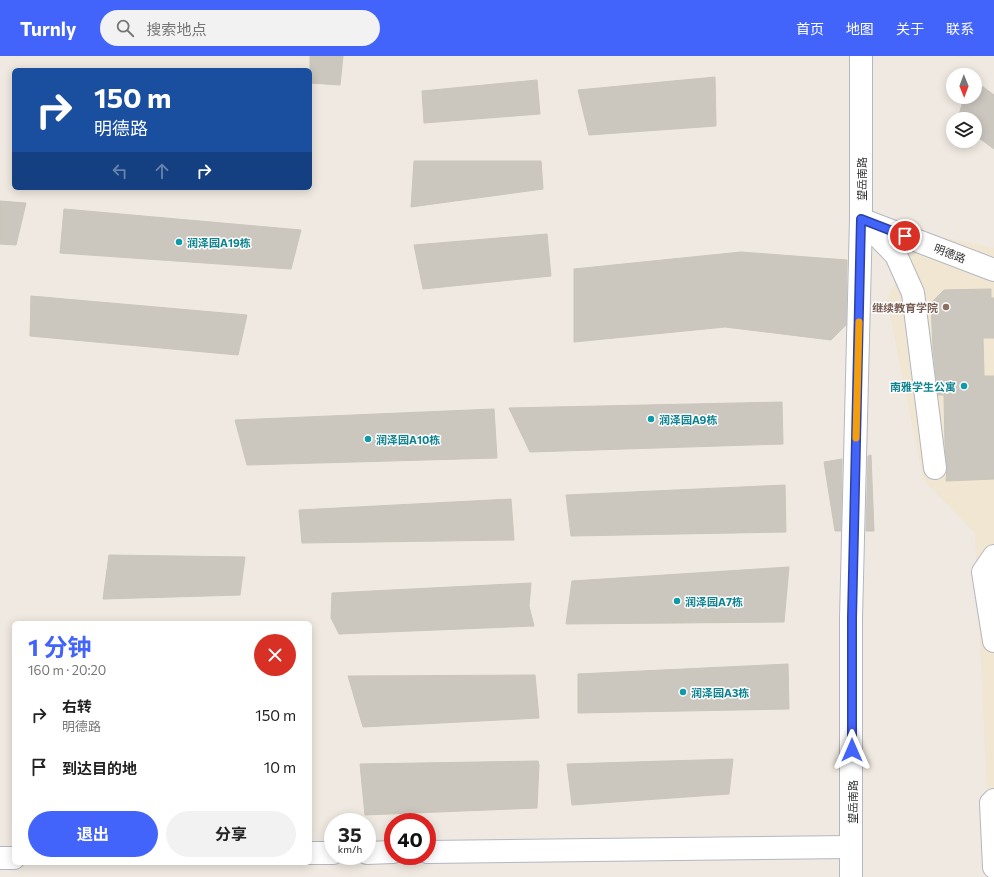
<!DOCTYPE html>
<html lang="zh">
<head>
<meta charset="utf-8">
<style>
	body { margin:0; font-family:Commissioner,"Noto Sans SC",sans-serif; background:#f2f2f2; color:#222; height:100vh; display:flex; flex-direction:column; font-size:15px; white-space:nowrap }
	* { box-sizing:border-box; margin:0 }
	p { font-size:13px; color:#767676 }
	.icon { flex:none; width:22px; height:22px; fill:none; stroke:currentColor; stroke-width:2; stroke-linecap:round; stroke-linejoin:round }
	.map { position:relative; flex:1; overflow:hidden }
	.details { position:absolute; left:12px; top:565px; width:300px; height:244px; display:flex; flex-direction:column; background:#fff; border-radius:6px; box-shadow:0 2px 10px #0003 }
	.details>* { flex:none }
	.hud { position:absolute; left:12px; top:12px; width:300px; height:122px; border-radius:6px; box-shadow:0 2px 10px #0003; background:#1a4fa0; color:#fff; overflow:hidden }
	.needle { width:26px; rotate:179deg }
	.buttons { position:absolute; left:946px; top:12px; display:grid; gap:8px }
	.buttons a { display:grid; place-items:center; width:36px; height:36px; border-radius:50%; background:#fff; box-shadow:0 2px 10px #0003; font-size:20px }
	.speed { position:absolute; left:324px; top:757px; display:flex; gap:8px; font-size:20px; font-weight:700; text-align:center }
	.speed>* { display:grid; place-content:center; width:52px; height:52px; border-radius:50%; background:#fff; box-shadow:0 2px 10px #0003; line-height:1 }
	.speed small { font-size:10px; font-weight:400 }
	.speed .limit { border:6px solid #d22; background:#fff; color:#111 }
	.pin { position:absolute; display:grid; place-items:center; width:34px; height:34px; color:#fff; margin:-17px; border:2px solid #fff; border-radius:50%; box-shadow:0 1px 4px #0007 }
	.me { position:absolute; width:44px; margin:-22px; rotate:0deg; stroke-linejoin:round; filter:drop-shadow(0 0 3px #0008) }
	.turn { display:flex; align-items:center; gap:14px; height:84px; padding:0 16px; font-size:18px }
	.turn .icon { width:52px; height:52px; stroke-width:2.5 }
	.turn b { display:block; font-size:28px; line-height:34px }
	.lanes { display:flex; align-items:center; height:38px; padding:0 16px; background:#0003; justify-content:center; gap:20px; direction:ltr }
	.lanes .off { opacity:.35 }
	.round { display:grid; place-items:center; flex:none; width:42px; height:42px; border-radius:21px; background:#f2f2f2 }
	.overview { display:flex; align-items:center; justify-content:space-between; height:68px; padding:0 16px }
	h1 { font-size:24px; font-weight:700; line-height:30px; color:#4264fb }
	.primary-button { display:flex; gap:8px; margin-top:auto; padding:8px 16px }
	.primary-button a { flex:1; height:46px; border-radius:24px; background:#4264fb; color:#fff; font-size:16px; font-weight:700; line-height:46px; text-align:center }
	.primary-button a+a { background:#f2f2f2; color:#222 }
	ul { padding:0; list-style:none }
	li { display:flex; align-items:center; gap:12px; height:52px; padding:0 16px }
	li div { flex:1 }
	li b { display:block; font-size:15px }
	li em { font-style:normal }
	header { display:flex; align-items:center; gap:24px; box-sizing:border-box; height:56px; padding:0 20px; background:#4264fb; color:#fff }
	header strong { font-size:19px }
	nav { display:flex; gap:22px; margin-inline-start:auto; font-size:14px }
	.search { width:280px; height:36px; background:#f2f2f2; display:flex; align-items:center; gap:10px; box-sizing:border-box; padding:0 14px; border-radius:22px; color:#767676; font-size:15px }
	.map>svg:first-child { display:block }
	.education { fill:#f0e6d1 }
	.building { fill:#cbc7bf; stroke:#cbc5ba }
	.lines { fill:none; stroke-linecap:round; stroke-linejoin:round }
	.street-casing { stroke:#b4b7c1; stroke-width:24 }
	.secondary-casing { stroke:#b4b7c1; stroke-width:24 }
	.street { stroke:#fff; stroke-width:22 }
	.secondary { stroke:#fff; stroke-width:22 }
	.route-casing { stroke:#2b41a3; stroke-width:10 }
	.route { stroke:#4264fb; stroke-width:7 }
	.slow { stroke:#f59e0b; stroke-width:7 }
	.culture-dot { fill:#0f9aa8; stroke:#fff; stroke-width:1.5 }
	.education-dot { fill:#8d6e63; stroke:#fff; stroke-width:1.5 }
	.labels { text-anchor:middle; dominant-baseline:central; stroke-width:3; stroke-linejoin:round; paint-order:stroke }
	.street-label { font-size:11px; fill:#2e2e2e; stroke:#fff }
	.culture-label { font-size:11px; font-weight:bold; fill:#0d838f; stroke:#fff; text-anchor:start }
	.education-label { font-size:11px; font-weight:bold; fill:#785e54; stroke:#fff; text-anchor:end }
</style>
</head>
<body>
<header>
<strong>Turnly</strong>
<div class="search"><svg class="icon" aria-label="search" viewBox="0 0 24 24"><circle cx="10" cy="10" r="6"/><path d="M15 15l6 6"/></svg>搜索地点</div>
<nav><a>首页</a><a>地图</a><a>关于</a><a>联系</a></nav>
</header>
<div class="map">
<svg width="994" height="821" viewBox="0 0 994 821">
	<rect width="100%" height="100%" fill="#efe9e1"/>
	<!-- education -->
	<polygon class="education" points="922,177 994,192 994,821 991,821 975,477 923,423 887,243"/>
	<!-- building -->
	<g class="building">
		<polygon points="310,0 343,0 340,29 310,27"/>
		<polygon points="715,21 716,70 589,79 578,34"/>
		<polygon points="537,24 540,58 424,67 422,35"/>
		<polygon points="975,25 994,39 994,93 975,79 975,63 958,63 964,41 975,41"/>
		<polygon points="414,105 541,105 543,133 411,151"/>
		<polygon points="0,145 26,147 16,189 0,188"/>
		<polygon points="64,153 301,174 291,213 60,197"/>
		<polygon points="547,178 551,220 423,233 414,189"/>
		<polygon points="741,196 847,204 846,269 831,284 725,271 574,286 574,213"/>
		<polygon points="991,233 991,242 994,242 994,282 983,282 984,320 994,320 994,423 946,425 947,410 945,390 944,339 938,339 933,293 931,247 944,234"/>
		<polygon points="31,240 247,259 238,299 30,280"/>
		<polygon points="782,346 783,388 530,396 509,352"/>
		<polygon points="494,353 497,402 247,409 235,364"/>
		<polygon points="871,399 874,475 866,475 868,400"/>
		<polygon points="842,403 841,475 835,475 824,406"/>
		<polygon points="785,429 786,476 571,480 566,439"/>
		<polygon points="511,443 514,484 302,487 299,454"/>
		<polygon points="109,499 245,501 240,539 103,543"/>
		<polygon points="789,511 784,566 566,568 572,525"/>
		<polygon points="531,527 529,550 534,570 339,578 331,562 332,537"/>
		<polygon points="788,608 789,653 578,657 578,618"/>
		<polygon points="535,619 539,662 363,671 348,620"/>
		<polygon points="733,703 729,738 572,749 567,708"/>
		<polygon points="538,705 539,709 537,752 365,759 360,708"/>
	</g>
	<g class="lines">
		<defs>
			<g id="street">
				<polyline points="861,163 896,199 913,237 935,412"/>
				<polyline points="868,166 994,214"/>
				<polyline points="994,500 983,516 994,585"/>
				<polyline points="994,744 991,747 994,811"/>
				<polyline points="427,796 850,791"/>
				<polyline points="310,797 333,797"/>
				<polyline points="367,797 393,796"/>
				<polyline points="0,802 14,802"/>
			</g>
			<polyline id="secondary" points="851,821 851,562 861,163 861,0"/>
		</defs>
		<!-- street casing -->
		<use href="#street" class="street-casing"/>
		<!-- secondary casing -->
		<use href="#secondary" class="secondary-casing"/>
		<!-- street -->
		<use href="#street" class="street"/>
		<!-- secondary -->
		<use href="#secondary" class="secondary"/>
	</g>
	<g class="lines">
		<defs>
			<polyline id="route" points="852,694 852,562 861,163 905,180"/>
		</defs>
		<!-- route casing -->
		<use href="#route" class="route-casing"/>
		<!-- route -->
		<use href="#route" class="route"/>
		<!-- slow -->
		<polyline class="slow" points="856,382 859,266"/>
	</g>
	<!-- markers -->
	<g class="culture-dot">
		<circle cx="179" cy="186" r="4"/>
		<circle cx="964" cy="330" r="4"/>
		<circle cx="651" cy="363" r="4"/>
		<circle cx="368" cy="383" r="4"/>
		<circle cx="677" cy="545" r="4"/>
		<circle cx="683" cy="636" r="4"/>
	</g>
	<circle class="education-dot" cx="946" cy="251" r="4"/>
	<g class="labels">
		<!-- street labels -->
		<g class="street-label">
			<text transform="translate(861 123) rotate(-90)">望岳南路</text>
			<text transform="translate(950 197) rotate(21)">明德路</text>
			<text transform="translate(852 746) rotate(-90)">望岳南路</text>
		</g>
		<!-- culture labels -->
		<g class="culture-label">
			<text x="187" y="186">润泽园A19栋</text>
			<text x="956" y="330" text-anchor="end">南雅学生公寓</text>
			<text x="659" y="363">润泽园A9栋</text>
			<text x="376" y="383">润泽园A10栋</text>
			<text x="685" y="545">润泽园A7栋</text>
			<text x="691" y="636">润泽园A3栋</text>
		</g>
		<!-- education labels -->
		<g class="education-label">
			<text x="938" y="251">继续教育学院</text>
		</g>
	</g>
</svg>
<div class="buttons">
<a><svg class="needle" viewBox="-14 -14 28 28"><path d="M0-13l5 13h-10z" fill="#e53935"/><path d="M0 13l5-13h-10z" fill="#767676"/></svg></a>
<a><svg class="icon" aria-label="layers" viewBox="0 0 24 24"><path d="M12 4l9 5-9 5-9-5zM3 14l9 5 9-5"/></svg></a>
</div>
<div class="speed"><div>35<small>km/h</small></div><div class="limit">40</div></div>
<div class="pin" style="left:905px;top:180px;background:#d93025"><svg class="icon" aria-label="arrive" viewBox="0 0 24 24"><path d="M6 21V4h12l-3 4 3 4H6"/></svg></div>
<svg class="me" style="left:852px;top:694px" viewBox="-20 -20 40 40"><path d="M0-17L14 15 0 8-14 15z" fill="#4264fb" stroke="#fff" stroke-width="4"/></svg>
<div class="hud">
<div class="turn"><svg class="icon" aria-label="right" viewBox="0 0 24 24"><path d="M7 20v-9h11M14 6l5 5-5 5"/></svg><div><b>150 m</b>明德路</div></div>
<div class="lanes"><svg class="icon off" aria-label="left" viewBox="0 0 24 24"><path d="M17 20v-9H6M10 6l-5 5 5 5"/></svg><svg class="icon off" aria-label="ahead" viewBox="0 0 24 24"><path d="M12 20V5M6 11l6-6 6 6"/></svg><svg class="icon" aria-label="right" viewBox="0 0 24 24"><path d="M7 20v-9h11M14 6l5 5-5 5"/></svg></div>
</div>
<section class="details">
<div class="overview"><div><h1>1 分钟</h1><p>160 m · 20:20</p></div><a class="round" style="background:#d93025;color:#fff"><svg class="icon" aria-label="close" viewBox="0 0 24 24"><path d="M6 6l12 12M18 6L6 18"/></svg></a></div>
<ul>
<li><svg class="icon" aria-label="right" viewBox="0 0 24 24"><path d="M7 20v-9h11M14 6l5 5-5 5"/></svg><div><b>右转</b><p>明德路</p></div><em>150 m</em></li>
<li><svg class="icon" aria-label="arrive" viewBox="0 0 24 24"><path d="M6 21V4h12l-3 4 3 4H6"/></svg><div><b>到达目的地</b></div><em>10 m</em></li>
</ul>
<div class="primary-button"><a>退出</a><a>分享</a></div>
</section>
</div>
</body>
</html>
